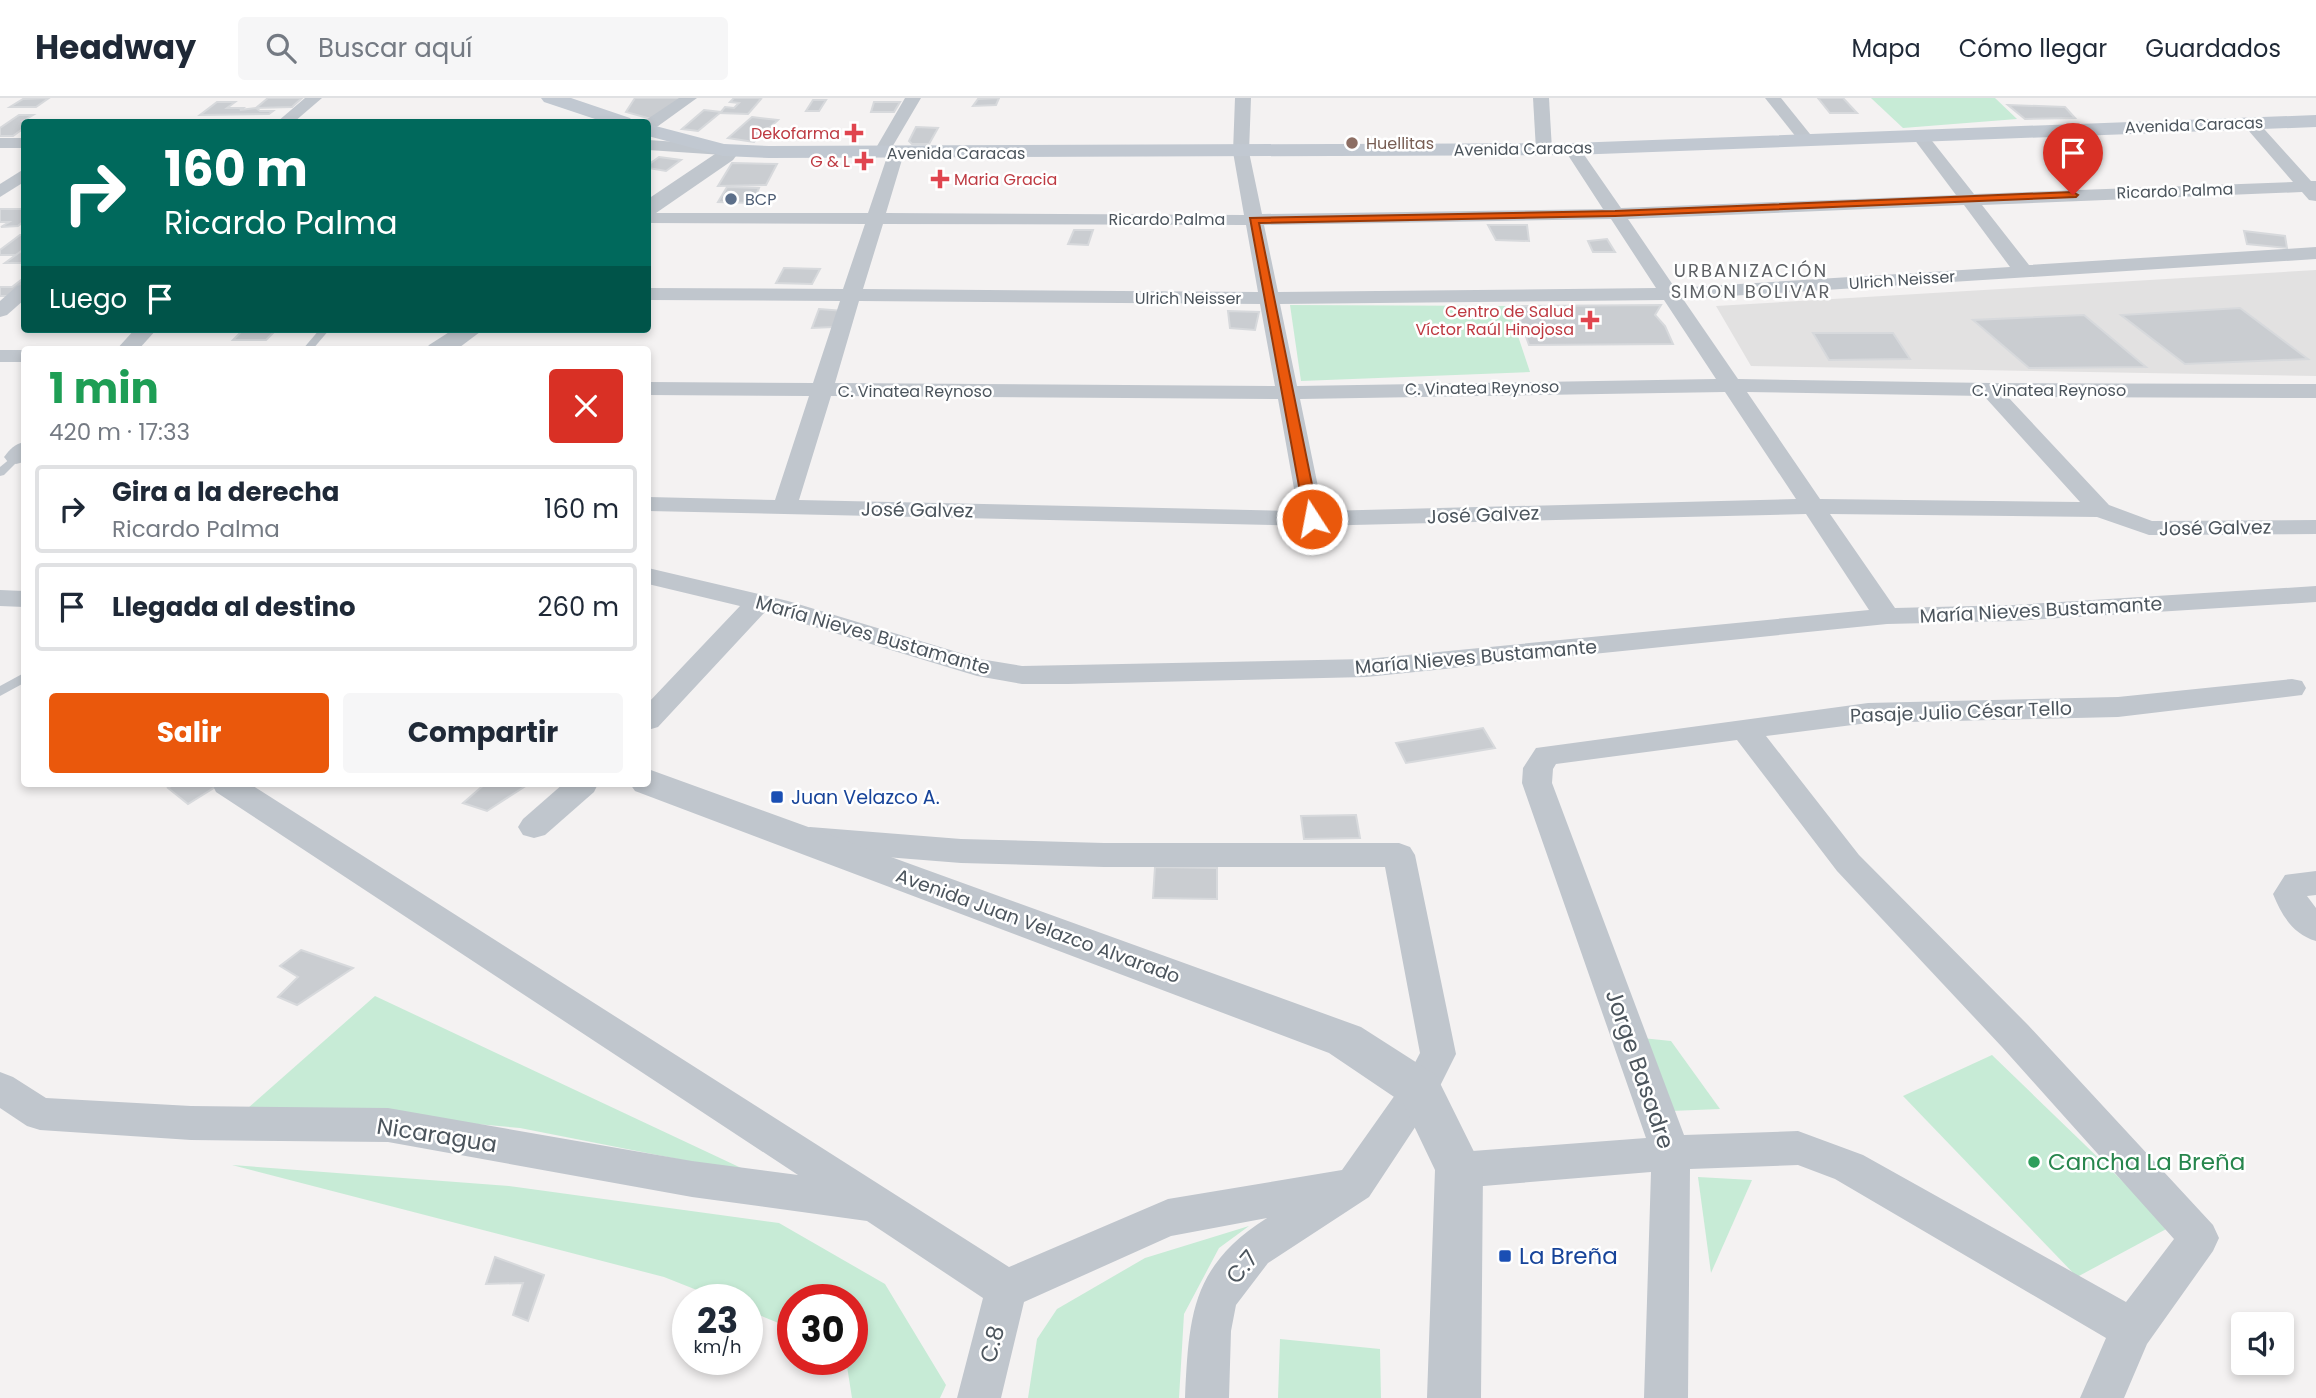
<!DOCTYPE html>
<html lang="es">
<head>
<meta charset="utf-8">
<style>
	body { margin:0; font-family:Poppins,sans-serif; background:#f6f6f7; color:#1f2937; height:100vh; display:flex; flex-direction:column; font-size:26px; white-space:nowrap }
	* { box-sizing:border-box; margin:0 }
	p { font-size:23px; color:#747a83 }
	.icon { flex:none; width:38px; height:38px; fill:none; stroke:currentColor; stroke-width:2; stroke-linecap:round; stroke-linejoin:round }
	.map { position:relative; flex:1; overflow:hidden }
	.drawer { position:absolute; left:21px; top:248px; width:630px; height:441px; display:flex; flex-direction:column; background:#fff; border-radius:7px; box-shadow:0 4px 10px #0003 }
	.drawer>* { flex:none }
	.top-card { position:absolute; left:21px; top:21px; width:630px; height:214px; border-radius:7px; box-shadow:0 4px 10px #0003; background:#00695c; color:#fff; overflow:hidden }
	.buttons { position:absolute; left:2231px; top:1214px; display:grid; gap:14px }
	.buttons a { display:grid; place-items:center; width:63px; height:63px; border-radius:7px; background:#fff; box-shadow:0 4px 10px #0003; font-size:35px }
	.speed { position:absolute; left:672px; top:1186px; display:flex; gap:14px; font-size:35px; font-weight:700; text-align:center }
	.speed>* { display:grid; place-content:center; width:91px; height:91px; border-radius:50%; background:#fff; box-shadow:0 4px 10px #0003; line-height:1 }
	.speed small { font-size:18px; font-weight:400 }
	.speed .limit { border:10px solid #d22; background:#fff; color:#111 }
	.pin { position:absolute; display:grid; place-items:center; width:60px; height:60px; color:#fff; margin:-72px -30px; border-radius:50% 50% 50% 0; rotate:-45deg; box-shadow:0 0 7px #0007 }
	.pin .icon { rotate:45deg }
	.me { position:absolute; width:77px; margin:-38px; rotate:349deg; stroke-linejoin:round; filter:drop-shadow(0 0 5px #0008) }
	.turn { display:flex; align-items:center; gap:24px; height:147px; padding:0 28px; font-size:32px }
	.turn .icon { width:91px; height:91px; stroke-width:2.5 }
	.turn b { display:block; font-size:49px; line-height:60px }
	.then { display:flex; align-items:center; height:66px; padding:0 28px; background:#0003; gap:14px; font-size:26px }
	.round { display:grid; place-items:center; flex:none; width:74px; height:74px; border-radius:7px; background:#f6f6f7 }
	.overview { display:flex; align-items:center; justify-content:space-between; height:119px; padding:0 28px }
	h1 { font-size:42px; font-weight:700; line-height:52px; color:#1e9e55 }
	.button { display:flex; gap:14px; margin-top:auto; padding:14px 28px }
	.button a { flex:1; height:80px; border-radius:7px; background:#ea580c; color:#fff; font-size:28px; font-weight:700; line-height:80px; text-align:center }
	.button a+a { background:#f6f6f7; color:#1f2937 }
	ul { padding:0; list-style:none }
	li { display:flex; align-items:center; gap:21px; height:88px; margin:0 14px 10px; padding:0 14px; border:4px solid #e0e1e3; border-radius:7px }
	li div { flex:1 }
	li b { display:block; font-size:26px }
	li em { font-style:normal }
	header { display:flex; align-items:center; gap:42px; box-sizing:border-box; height:98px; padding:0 35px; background:#fff; border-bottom:2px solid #e0e1e3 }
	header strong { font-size:33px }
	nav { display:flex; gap:38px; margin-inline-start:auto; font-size:24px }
	.search { width:490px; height:63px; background:#f6f6f7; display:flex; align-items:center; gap:18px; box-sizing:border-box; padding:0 24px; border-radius:7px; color:#747a83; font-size:26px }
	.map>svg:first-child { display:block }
	.education { fill:#e2e1e1 }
	.green { fill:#c7ebd6 }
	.building { fill:#cacdd1; stroke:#d7d9dc; stroke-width:2 }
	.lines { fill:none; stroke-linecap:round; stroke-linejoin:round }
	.service { fill:#c0c6cd; fill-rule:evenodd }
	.minor { fill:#c0c6cd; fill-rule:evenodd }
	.tertiary { fill:#c0c6cd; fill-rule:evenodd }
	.secondary { fill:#c1c8d1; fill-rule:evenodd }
	.route { fill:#ea580c; stroke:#983908; stroke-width:2 }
	.health-dot { fill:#e0444e; stroke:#fff; stroke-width:2.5 }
	.education-dot { fill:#8d6e63; stroke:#fff; stroke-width:2.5 }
	.service-dot { fill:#5c6f8a; stroke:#fff; stroke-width:2.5 }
	.transit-dot { fill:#1a4fb4; stroke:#fff; stroke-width:2.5 }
	.leisure-dot { fill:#2e9e5b; stroke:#fff; stroke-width:2.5 }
	.labels { text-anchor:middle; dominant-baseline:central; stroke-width:5; stroke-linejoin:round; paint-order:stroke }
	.far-street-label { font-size:16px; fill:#4c555d; stroke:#fff }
	.far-health-label { font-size:16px; fill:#be3a42; stroke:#fff; text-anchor:end }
	.far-education-label { font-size:16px; fill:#785e54; stroke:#fff; text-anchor:start }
	.far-service-label { font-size:16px; fill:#4e5e75; stroke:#fff; text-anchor:start }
	.far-neighbourhood-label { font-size:18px; letter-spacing:2px; fill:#5f6266; stroke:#fff }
	.street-label { font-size:19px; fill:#4c555d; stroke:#fff }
	.transit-label { font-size:19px; fill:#164399; stroke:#fff; text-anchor:start }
	.near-street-label { font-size:23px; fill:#4c555d; stroke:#fff }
	.near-leisure-label { font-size:23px; fill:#27864d; stroke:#fff; text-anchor:start }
	.near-transit-label { font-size:23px; fill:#164399; stroke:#fff; text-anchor:start }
</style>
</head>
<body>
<header>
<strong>Headway</strong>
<div class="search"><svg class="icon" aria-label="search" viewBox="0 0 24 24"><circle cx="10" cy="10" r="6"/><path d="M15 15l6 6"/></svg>Buscar aquí</div>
<nav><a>Mapa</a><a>Cómo llegar</a><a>Guardados</a></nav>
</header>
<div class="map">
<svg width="2316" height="1300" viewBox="0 0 2316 1300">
	<rect width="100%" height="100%" fill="#f4f2f2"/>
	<!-- education -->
	<polygon class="education" points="2316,172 2316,278 1751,268 1716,208"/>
	<!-- green -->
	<g class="green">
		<polygon points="1871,0 1995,0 2017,21 1903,30"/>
		<polygon points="1290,207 1508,208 1530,274 1301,283"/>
		<polygon points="375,898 754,1076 520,1030 387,1018 239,1018"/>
		<polygon points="1642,940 1671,943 1720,1011 1671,1013"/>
		<polygon points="1992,957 2170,1129 2077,1179 1903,998"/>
		<polygon points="232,1067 509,1088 779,1125 885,1186 946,1287 940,1300 852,1300 846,1262 852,1262 852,1202 793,1202 793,1231 747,1212 747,1202 722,1202 664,1179"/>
		<polygon points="1698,1079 1752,1082 1711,1175"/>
		<polygon points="1249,1128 1219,1150 1184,1216 1179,1300 1028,1300 1037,1241 1057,1211 1145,1160"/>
		<polygon points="1280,1241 1380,1251 1381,1300 1278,1300"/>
	</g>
	<!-- building -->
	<g class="building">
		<polygon points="49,0 36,9 10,9 23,1"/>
		<polygon points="268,0 302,0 292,9 256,10"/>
		<polygon points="635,0 682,0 651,21 626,14"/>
		<polygon points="734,0 758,0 761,1 748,16 720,15 725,9 734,10 739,5 730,4"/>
		<polygon points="999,0 996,7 973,8 978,1"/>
		<polygon points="1818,0 1843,0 1857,15 1830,15"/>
		<polygon points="813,2 826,2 819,13 806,13"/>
		<polygon points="217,4 235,4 227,10 243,10 240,12 256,10 260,13 273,13 269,16 200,17"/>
		<polygon points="874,4 900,4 894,14 871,14"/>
		<polygon points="2008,7 2065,9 2075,20 2025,21"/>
		<polygon points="704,12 721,14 698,33 682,31"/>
		<polygon points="19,17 33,17 23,23 33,24 24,24 24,30 13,38 0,38 0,30"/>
		<polygon points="752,19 778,22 754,44 728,40"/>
		<polygon points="916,29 938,30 929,46 912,46 909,43"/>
		<polygon points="659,59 681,62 666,73 648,70 648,67"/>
		<polygon points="732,65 777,66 766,87 718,88"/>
		<polygon points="727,89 759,90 753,105 718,104"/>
		<polygon points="0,111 24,111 24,123 18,128 1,129 9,124 0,124"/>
		<polygon points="1488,127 1527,127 1529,143 1496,142"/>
		<polygon points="1074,132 1093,132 1088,147 1068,146"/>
		<polygon points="2244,133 2285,138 2287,150 2247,146"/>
		<polygon points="20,137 24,137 24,151 17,157 0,157 0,152"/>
		<polygon points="1607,141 1615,154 1593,154 1588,143"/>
		<polygon points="24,151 24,165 5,165"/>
		<polygon points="784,170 820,171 812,186 776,185"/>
		<polygon points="21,182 24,182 24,186 10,198 0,198 0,189 12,189"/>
		<polygon points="1661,207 1655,217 1665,228 1673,246 1529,247 1515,208"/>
		<polygon points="2240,210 2308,261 2185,266 2121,217"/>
		<polygon points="819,211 845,213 833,229 812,230"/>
		<polygon points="1228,213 1259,214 1255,232 1230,230"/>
		<polygon points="2084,217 2146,269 2029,270 1973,222"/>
		<polygon points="244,231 258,232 276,232 266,242 233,242"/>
		<polygon points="1813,235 1893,235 1910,261 1829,262"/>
		<polygon points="1483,630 1495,650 1406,665 1396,645"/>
		<polygon points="175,686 220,686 188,706 168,690"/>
		<polygon points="485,686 521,686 527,687 487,713 463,705"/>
		<polygon points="1356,717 1360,740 1304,741 1301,718"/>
		<polygon points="1155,769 1217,770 1217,801 1153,800"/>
		<polygon points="301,852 353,870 297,907 278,899 298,879 280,868"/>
		<polygon points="495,1159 544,1177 528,1223 513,1217 523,1185 486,1186"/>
	</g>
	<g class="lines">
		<!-- service -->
		<g class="service">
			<polygon points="320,231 330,231 312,252 302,252"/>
			<polygon points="16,356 20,357 20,361 4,377 0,378 0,369"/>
			<polygon points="24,575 24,585 0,598 0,588"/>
		</g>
		<!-- minor -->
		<g class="minor">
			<polygon points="305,0 322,0 294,24 277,24"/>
			<polygon points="679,0 697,0 654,31 648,33 648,24 643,24"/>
			<path d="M 905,0 L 921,0 L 891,51 L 902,51 L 904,55 L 886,115 L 1244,117 L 1233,54 L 1235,0 L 1251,0 L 1249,54 L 1262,116 L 1603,111 L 1564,51 L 1572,46 L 1578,48 L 1621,110 L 1956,97 L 1911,37 L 1919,32 L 1925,34 L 1974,96 L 2293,84 L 2242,25 L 2244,22 L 2256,22 L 2311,83 L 2316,83 L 2316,103 L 2309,102 L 2302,94 L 1982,107 L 2029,167 L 2316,149 L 2316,161 L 1683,201 L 1738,281 L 1990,285 L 2316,286 L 2316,300 L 2008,299 L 2109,407 L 2152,423 L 2316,422 L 2316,436 L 2149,437 L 2097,419 L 1830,416 L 1895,510 L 2013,507 L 2316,488 L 2316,504 L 2013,523 L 1887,526 L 1366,579 L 1068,586 L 1022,586 L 977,578 L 765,514 L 658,629 L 648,632 L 648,605 L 740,508 L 648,486 L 648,470 L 788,503 L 980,561 L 1022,568 L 1366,561 L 1869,512 L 1806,416 L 1312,428 L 648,413 L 648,399 L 775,402 L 809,298 L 648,297 L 648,284 L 813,285 L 840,203 L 648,202 L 648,190 L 843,191 L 865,126 L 648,125 L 648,115 L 868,115 L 887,59 L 875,59 L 873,55 ZM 1964,107 L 2010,169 L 1675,190 L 1628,121 ZM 1611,121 L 1656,190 L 1278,194 L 1264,127 ZM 883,126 L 1246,127 L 1258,194 L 863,191 ZM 1664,202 L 1716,281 L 1297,288 L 1280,206 ZM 859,203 L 1260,206 L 1275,288 L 835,285 ZM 1725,294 L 1796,401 L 1323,413 L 1300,301 ZM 1747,294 L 1984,298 L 2080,404 L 1820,401 ZM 831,298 L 1278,301 L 1298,413 L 799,402 Z"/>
			<polygon points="1533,0 1549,0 1552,52 1544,57 1536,52"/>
			<polygon points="1765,0 1781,0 1814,41 1812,44 1800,44"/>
			<rect x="0" y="40" width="24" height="10"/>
			<polygon points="648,42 723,47 731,52 723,57 648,52"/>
			<polygon points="24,71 24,84 0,99 0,86"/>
			<polygon points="24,186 24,202 7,217 0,219 0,203 17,188"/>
			<polygon points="135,231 157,231 138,252 116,252"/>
			<polygon points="0,252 25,252 24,264 0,264"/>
			<path d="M 24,344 L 24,364 L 16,366 L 8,364 L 4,359 C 10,351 15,346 24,344 Z"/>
			<polygon points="0,492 24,493 24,509 0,508"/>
			<path d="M 2292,581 L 2302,583 L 2306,590 L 2302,597 L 2118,619 L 1868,625 L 1766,638 L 1859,757 L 2028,927 L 2213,1127 L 2219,1140 L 2213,1153 L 2147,1246 L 2124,1300 L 2080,1300 L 2106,1240 L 1835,1081 L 1798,1067 L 1690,1071 L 1688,1300 L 1644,1300 L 1651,1074 L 1459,1090 L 1445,1084 L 1439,1072 L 1445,1060 L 1459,1054 L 1646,1040 L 1522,685 L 1523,670 L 1536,650 L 1868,605 L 2118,599 ZM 1737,642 L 1837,773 L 2002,949 L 2174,1141 L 2126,1204 L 1863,1057 L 1798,1033 L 1684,1037 L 1552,685 L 1553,671 L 1556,666 Z"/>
			<path d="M 212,686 L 250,686 L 1009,1169 L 1168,1101 L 1342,1072 L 1407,980 L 1420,955 L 1385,769 L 1104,769 L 961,765 L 810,753 L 799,749 L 794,741 L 799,733 L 810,729 L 961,741 L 1104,745 L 1399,745 L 1410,749 L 1415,757 L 1456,956 L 1433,1002 L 1369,1099 L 1268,1165 L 1236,1207 L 1231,1233 L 1229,1300 L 1185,1300 C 1189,1218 1191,1168 1267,1120 L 1171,1138 L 1024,1204 L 1001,1300 L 957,1300 L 983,1200 L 867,1123 L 692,1099 L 388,1044 L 191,1042 L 40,1032 L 27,1028 L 0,1010 L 0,974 L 13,979 L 46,1000 L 191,1008 L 388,1010 L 692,1063 L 798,1077 L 216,694 Z"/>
			<polygon points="563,686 598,686 594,694 545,737 534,740 523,737 518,729 523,721"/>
			<path d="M 2316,773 L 2316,797 L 2307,798 L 2316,810 L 2316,843 C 2293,836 2282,818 2273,796 L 2285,777 Z"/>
		</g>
		<!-- tertiary -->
		<g class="tertiary">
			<polygon points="723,46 730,48 736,58 733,62 656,115 648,116 648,101 715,56 713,52 716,48"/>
			<polygon points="454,231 484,231 456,252 425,252 429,247"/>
			<polygon points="648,671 1361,929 1436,977 1483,1072 1481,1300 1427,1300 1435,1072 1403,1005 1329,955 635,693 630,686 648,686"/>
		</g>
		<!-- secondary -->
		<g class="secondary">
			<polygon points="541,0 571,0 630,20 633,24 604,24 544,4"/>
			<polygon points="2316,17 2316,29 1572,57 769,60 723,58 648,38 648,26 724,46 769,48 1572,45"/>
		</g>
	</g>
	<!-- route -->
	<polygon class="route" points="2073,94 2078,97 2076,99 1615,118 1259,125 1319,421 1312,425 1305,421 1250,120 1615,113"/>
	<!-- markers -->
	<g class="health-dot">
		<path d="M850.5 24.5h7v7h7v7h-7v7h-7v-7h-7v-7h7z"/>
		<path d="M860.5 52.5h7v7h7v7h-7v7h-7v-7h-7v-7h7z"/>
		<path d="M936.5 70.5h7v7h7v7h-7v7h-7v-7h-7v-7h7z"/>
		<path d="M1586.5 211.5h7v7h7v7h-7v7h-7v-7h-7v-7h7z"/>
	</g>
	<circle class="education-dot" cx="1352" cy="45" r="7"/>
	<circle class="service-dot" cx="731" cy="101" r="7"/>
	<g class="transit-dot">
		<rect x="770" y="692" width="14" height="14" rx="3.5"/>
		<rect x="1498" y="1151" width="14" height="14" rx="3.5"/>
	</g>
	<circle class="leisure-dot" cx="2034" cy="1064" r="7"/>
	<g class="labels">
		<!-- far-street labels -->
		<g class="far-street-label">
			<text transform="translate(2194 27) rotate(-2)">Avenida Caracas</text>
			<text transform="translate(1523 51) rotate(-1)">Avenida Caracas</text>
			<text x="956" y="55">Avenida Caracas</text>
			<text transform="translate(2175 93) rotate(-2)">Ricardo Palma</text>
			<text x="1167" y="121">Ricardo Palma</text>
			<text transform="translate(1902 182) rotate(-4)">Ulrich Neisser</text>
			<text x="1188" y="200">Ulrich Neisser</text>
			<text transform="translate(1482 290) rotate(-1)">C. Vinatea Reynoso</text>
			<text x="2049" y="292">C. Vinatea Reynoso</text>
			<text x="915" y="293">C. Vinatea Reynoso</text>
		</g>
		<!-- far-health labels -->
		<g class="far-health-label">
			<text x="840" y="35">Dekofarma</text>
			<text x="850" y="63">G &amp; L</text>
			<text x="954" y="81" text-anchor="start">Maria Gracia</text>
			<text x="1574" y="213">Centro de Salud<tspan x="1574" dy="18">Víctor Raúl Hinojosa</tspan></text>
		</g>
		<!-- far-education labels -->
		<g class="far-education-label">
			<text x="1366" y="45">Huellitas</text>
		</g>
		<!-- far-service labels -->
		<g class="far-service-label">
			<text x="745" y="101">BCP</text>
		</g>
		<!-- far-neighbourhood labels -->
		<g class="far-neighbourhood-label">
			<text x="1751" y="172">URBANIZACIÓN<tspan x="1751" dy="21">SIMON BOLIVAR</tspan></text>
		</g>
		<!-- street labels -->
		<g class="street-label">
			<text transform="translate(917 412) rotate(1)">José Galvez</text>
			<text transform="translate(1483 417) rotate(-2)">José Galvez</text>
			<text transform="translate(2215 430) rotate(-1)">José Galvez</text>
			<text transform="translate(2041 512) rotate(-3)">María Nieves Bustamante</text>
			<text transform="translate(873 537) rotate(16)">María Nieves Bustamante</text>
			<text transform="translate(1476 559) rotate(-5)">María Nieves Bustamante</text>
			<text transform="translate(1961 614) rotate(-2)">Pasaje Julio César Tello</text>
			<text transform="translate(1038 828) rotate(20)">Avenida Juan Velazco Alvarado</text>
		</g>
		<!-- transit labels -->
		<g class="transit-label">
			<text x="791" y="699">Juan Velazco A.</text>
		</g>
		<!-- near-street labels -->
		<g class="near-street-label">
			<text transform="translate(1640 971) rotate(71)">Jorge Basadre</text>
			<text transform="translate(437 1037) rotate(9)">Nicaragua</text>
			<text transform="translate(1242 1169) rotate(-50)">C.7</text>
			<text transform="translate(992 1246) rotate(-76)">C.8</text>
		</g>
		<!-- near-leisure labels -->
		<g class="near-leisure-label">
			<text x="2048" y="1064">Cancha La Breña</text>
		</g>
		<!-- near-transit labels -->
		<g class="near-transit-label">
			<text x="1519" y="1158">La Breña</text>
		</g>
	</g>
</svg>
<div class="buttons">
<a><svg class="icon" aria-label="sound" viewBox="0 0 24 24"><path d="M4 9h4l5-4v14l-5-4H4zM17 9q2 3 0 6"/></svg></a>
</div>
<div class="speed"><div>23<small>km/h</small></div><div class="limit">30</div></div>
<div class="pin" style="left:2073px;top:97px;background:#d93025"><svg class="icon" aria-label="arrive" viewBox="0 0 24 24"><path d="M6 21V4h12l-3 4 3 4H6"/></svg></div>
<svg class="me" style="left:1312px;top:421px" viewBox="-20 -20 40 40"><circle r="17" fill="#ea580c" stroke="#fff" stroke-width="3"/><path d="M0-11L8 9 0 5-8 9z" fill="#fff"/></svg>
<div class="top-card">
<div class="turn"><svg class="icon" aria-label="right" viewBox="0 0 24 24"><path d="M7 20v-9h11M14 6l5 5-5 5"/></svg><div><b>160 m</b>Ricardo Palma</div></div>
<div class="then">Luego<svg class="icon" aria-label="arrive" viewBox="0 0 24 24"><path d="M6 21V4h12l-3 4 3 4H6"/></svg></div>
</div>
<section class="drawer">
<div class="overview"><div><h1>1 min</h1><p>420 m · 17:33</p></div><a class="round" style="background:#d93025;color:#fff"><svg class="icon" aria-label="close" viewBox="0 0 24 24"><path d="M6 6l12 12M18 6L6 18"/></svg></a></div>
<ul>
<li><svg class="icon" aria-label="right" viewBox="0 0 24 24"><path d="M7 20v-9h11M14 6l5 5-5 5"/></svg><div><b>Gira a la derecha</b><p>Ricardo Palma</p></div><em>160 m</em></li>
<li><svg class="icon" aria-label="arrive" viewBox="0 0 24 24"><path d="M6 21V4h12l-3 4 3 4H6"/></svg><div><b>Llegada al destino</b></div><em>260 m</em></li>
</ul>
<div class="button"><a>Salir</a><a>Compartir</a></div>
</section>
</div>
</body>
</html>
